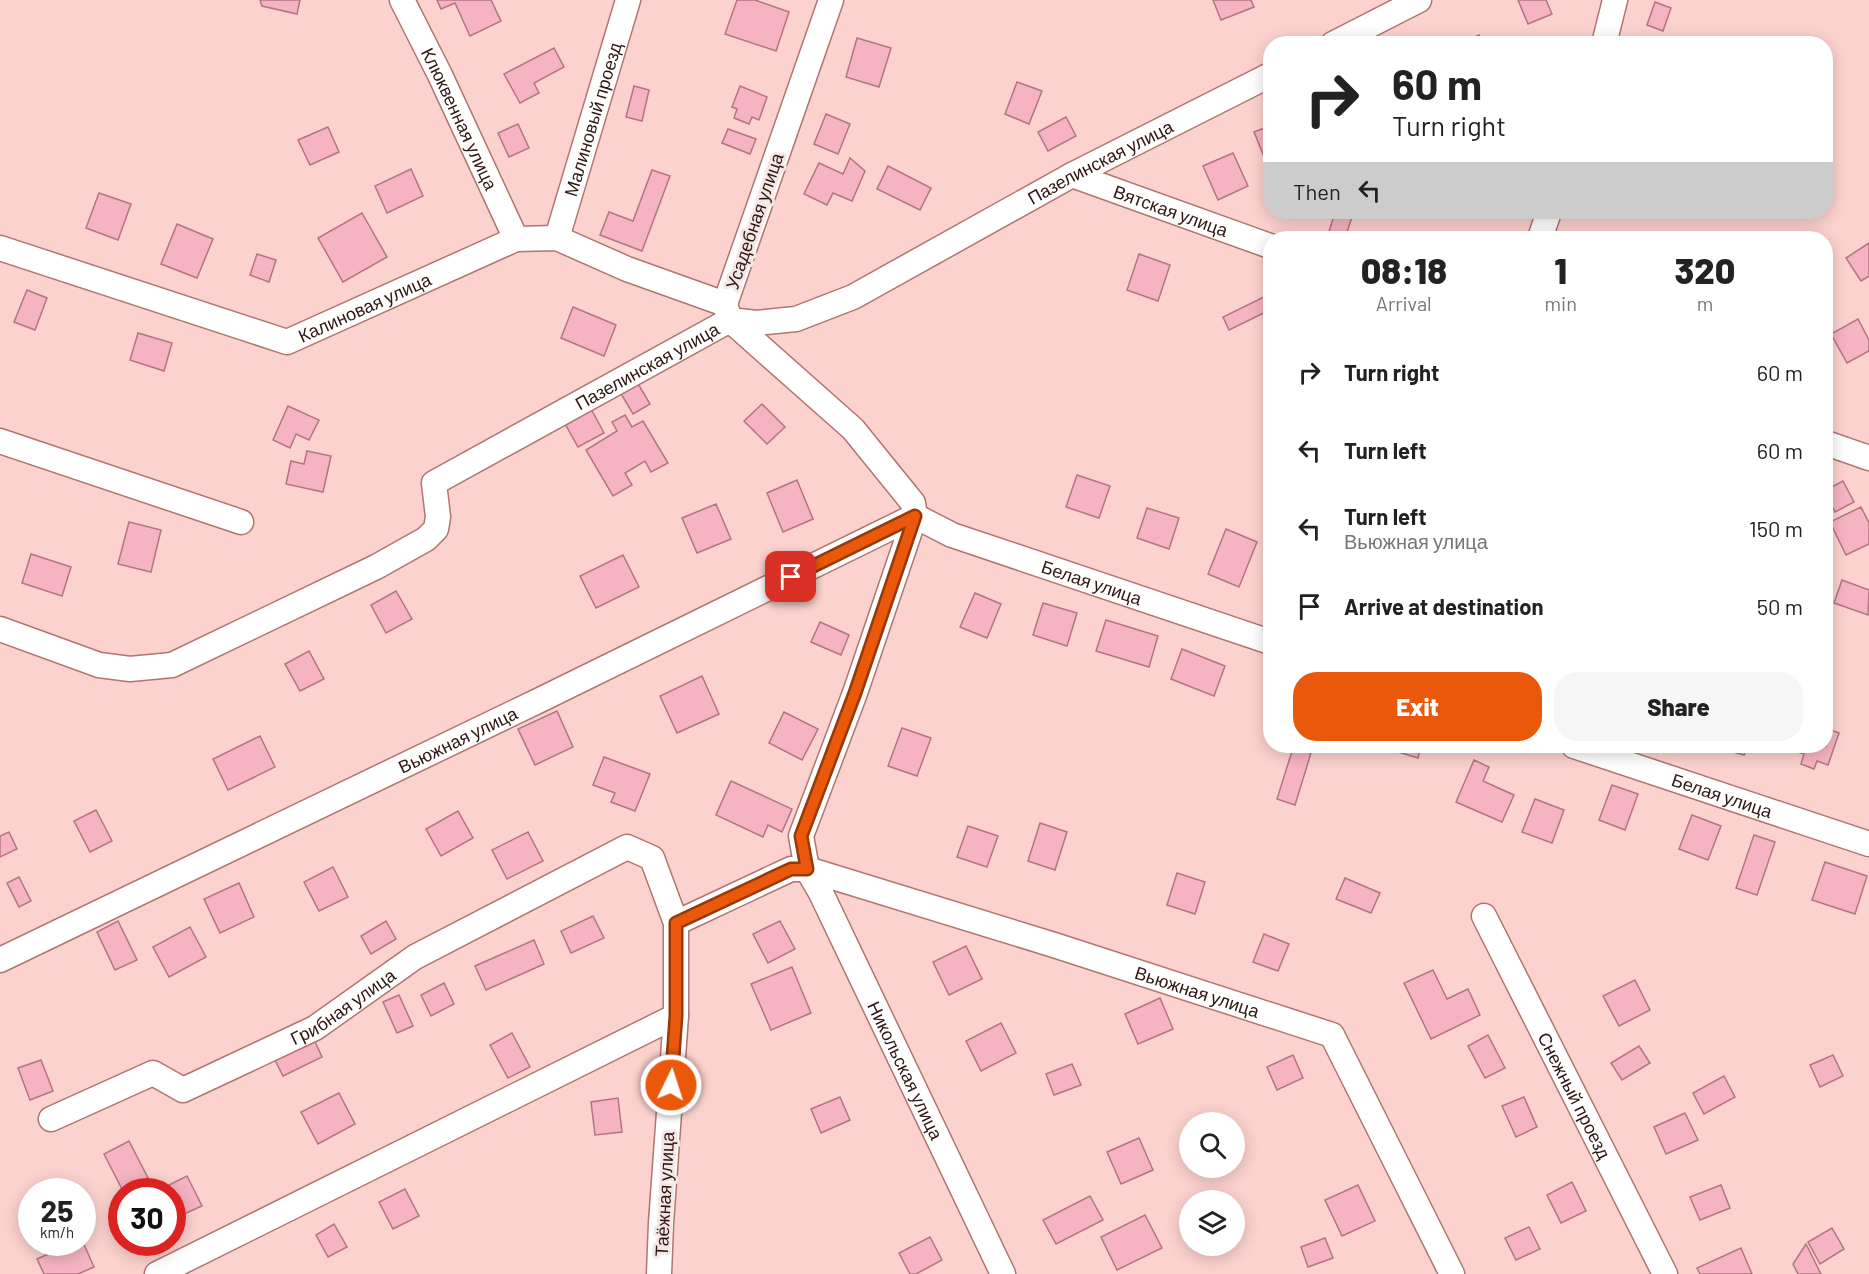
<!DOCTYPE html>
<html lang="en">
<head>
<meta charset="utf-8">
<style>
	body { margin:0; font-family:Barlow,sans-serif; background:#f6f6f6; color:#222; height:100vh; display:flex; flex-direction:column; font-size:22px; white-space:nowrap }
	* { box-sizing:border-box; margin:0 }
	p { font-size:20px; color:#767676 }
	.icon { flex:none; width:33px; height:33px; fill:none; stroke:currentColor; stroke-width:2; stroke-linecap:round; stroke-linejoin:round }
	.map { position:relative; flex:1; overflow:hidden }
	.panel { position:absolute; left:1263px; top:231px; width:570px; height:522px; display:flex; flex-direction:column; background:#fff; border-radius:24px; box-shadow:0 3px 15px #0003 }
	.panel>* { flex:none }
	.guide { position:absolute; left:1263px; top:36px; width:570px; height:183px; border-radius:24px; box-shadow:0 3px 15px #0003; background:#fff; color:#222; overflow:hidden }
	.tools { position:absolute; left:1179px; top:1112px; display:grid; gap:12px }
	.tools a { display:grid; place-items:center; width:66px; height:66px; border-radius:50%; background:#fff; box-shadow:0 3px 15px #0003; font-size:30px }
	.speed { position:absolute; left:18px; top:1178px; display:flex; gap:12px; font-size:30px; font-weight:700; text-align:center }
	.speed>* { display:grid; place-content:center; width:78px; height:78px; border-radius:50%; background:#fff; box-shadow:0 3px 15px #0003; line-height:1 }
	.speed small { font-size:15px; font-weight:400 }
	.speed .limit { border:9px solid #d22; background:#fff; color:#111 }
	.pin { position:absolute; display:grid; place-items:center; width:51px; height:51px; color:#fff; margin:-26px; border-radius:12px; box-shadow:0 3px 9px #0006 }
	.me { position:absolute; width:66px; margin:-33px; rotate:4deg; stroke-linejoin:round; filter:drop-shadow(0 0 4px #0008) }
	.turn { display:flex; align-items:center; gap:21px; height:126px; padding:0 30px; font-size:27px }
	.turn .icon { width:78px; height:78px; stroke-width:2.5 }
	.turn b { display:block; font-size:42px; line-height:51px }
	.then { display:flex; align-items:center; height:57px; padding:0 30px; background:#0003; gap:12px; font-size:22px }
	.eta { display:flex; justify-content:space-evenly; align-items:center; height:102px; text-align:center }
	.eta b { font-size:36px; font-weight:800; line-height:42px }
	.primary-button { display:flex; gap:12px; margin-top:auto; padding:12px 30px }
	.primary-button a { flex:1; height:69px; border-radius:24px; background:#ea580c; color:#fff; font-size:24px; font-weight:800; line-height:69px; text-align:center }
	.primary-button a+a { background:#f6f6f6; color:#222 }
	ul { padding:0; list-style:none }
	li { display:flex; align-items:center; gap:18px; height:78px; padding:0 30px }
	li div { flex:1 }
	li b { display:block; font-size:22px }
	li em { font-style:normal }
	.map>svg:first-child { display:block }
	.building { fill:#f6b4c2; stroke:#b37583; stroke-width:1.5 }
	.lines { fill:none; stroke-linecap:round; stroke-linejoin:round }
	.minor-casing { stroke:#b2746f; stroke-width:27 }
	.minor { stroke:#fff; stroke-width:24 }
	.route-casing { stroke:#983908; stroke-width:15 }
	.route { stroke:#ea580c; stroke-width:10 }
	.labels { text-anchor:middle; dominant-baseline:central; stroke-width:6; stroke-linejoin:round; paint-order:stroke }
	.street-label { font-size:18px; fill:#2e1614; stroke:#f5e7e5 }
</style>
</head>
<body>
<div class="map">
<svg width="1869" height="1274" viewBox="0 0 1869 1274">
	<rect width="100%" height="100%" fill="#fcd2ce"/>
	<!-- building -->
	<g class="building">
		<polygon points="260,0 300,0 297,14 262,6"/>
		<polygon points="437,0 491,0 501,21 470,36 455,3 441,9"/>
		<polygon points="737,0 755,0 789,12 776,51 725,34"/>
		<polygon points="1213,0 1251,0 1254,7 1221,20"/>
		<polygon points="1518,0 1546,0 1552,14 1528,24"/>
		<polygon points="1655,2 1671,8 1663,31 1647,25"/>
		<polygon points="1479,35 1483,44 1459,44"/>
		<polygon points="857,38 891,48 879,87 846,77"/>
		<polygon points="554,48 564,67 534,83 539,93 520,103 504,74"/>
		<polygon points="1017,82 1042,91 1029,124 1005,114"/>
		<polygon points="634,86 649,90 642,121 626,117"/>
		<polygon points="740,86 767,97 759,120 752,117 749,124 734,118 737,109 732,107"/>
		<polygon points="826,114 850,124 838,154 814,144"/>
		<polygon points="1066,117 1076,136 1048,151 1038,132"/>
		<polygon points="518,124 529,148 509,157 498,133"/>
		<polygon points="1270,126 1270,162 1267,164 1254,132"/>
		<polygon points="328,127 339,152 310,165 298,140"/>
		<polygon points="728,129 756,139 750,154 722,143"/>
		<polygon points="1233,153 1248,186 1218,200 1203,166"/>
		<polygon points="850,158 865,171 852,201 833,193 827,205 804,194 819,163 843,174"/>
		<polygon points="888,166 931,188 920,210 877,189"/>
		<polygon points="411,169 423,196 387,213 375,186"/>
		<polygon points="652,170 670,176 642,251 600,235 609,212 633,221"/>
		<polygon points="99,193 131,204 118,240 86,228"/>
		<polygon points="1335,212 1347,212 1353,214 1345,238 1327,238"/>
		<polygon points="362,213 387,257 343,282 318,238"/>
		<polygon points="177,224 213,239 197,278 161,264"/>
		<polygon points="1869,243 1869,276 1861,281 1846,258"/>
		<polygon points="257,254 276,260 269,282 250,275"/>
		<polygon points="1139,254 1170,265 1158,301 1127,290"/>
		<polygon points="27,290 47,298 35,330 14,322"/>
		<polygon points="1270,294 1270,310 1229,330 1223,317"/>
		<polygon points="573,307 616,325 604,356 561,338"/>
		<polygon points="1858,319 1869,340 1869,351 1847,363 1831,334"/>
		<polygon points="138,333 172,343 164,371 130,360"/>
		<polygon points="637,382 650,404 633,414 620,392"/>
		<polygon points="762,404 785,427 767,444 744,421"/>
		<polygon points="288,406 319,420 309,440 296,434 290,448 273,440"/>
		<polygon points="590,407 604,433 578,447 564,422"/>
		<polygon points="625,415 632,427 643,421 668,463 651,472 645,461 625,473 632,485 613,496 586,450 617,431 612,422"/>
		<polygon points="307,451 331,456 323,492 286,484 291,461 304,464"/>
		<polygon points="1077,475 1110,486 1099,518 1066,507"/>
		<polygon points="797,480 813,519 783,532 767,493"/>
		<polygon points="1843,481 1854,502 1835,512 1826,495 1826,490"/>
		<polygon points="716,504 731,539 697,553 682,518"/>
		<polygon points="1861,507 1869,523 1869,544 1846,555 1830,522"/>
		<polygon points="1147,508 1179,518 1169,549 1137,538"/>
		<polygon points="129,522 161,530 151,572 118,564"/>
		<polygon points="1226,529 1257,542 1239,587 1208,574"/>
		<polygon points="31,554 71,567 62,596 22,583"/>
		<polygon points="623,555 639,587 596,608 580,576"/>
		<polygon points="1842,580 1869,590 1868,615 1834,603"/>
		<polygon points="396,591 412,619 386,633 371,605"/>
		<polygon points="975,593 1001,604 987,638 960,627"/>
		<polygon points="1043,603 1077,613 1067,646 1033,635"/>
		<polygon points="1106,620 1158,636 1149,667 1096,651"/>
		<polygon points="820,622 849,635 841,655 811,642"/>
		<polygon points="1182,649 1225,666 1214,696 1171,679"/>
		<polygon points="309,651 324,679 300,691 285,664"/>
		<polygon points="702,676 719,714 677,733 660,696"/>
		<polygon points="557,711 573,747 535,765 518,729"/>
		<polygon points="784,712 818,729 802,760 769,743"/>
		<polygon points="902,728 931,738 917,776 888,766"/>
		<polygon points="1826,728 1839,733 1828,765 1817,761 1814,769 1801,764 1804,754 1786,748 1787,746 1826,746"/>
		<polygon points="260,736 275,767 228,790 213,759"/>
		<polygon points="1386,746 1421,746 1418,758 1385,748"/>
		<polygon points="1712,746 1748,746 1744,755"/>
		<polygon points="1293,748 1311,753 1295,805 1277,799"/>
		<polygon points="604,757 650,774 635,811 611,802 615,793 593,785"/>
		<polygon points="1474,760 1489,767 1483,781 1514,795 1502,822 1456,802"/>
		<polygon points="731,781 792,809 782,832 768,825 763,837 716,815"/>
		<polygon points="1612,785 1638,794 1625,830 1599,820"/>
		<polygon points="1535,799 1564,810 1552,843 1522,832"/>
		<polygon points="96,810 112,841 90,852 74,821"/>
		<polygon points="458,811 473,838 441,856 426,829"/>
		<polygon points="1692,815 1721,826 1708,860 1679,849"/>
		<polygon points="1040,823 1067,832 1055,870 1028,861"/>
		<polygon points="968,826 998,836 987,867 957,857"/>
		<polygon points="9,832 17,849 0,857 0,836"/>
		<polygon points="528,832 543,861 507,879 492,850"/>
		<polygon points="1754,835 1775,842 1757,895 1736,888"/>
		<polygon points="1825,862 1867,876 1855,914 1812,900"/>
		<polygon points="333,867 348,897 319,911 304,882"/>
		<polygon points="1177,873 1205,882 1195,914 1167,905"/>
		<polygon points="19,877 31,901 19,907 7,883"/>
		<polygon points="1345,878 1380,893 1371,913 1336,899"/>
		<polygon points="239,883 254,917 220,933 204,899"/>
		<polygon points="593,916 604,938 571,953 561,931"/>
		<polygon points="118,921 137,960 115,970 97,932"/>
		<polygon points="386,921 396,939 371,954 361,936"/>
		<polygon points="780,921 795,949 768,963 753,934"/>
		<polygon points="190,927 206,957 169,977 153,947"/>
		<polygon points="1264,934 1289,944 1278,971 1253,962"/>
		<polygon points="534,940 544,964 486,990 475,966"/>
		<polygon points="966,946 982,979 949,995 933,962"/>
		<polygon points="792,967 811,1013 771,1030 751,984"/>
		<polygon points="1433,970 1447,999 1468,989 1480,1015 1431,1039 1404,983"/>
		<polygon points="1635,980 1650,1010 1619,1026 1603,996"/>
		<polygon points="444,983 454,1004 431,1016 421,995"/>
		<polygon points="399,995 413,1026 397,1033 383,1002"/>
		<polygon points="1160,998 1173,1029 1138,1044 1125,1014"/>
		<polygon points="1001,1023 1016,1053 981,1071 966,1041"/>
		<polygon points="311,1033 322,1057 283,1076 271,1052"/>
		<polygon points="512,1033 530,1067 508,1078 490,1045"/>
		<polygon points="1488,1035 1505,1068 1485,1078 1468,1046"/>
		<polygon points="1639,1046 1650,1063 1622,1080 1611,1063"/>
		<polygon points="1293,1055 1303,1078 1277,1090 1267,1067"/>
		<polygon points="1833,1055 1843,1076 1820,1087 1810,1065"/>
		<polygon points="41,1060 53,1091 30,1100 18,1068"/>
		<polygon points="1072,1064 1081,1085 1054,1095 1046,1074"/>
		<polygon points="1724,1076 1735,1097 1704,1114 1693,1093"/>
		<polygon points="339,1093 355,1124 318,1144 301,1112"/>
		<polygon points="840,1097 850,1120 821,1133 811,1109"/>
		<polygon points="1524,1097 1537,1127 1516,1137 1502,1106"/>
		<polygon points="618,1098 622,1132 595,1135 591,1102"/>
		<polygon points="1685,1113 1698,1140 1666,1154 1654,1127"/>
		<polygon points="1139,1138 1153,1170 1121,1184 1107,1152"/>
		<polygon points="129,1141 148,1178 123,1191 104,1154"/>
		<polygon points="187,1176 202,1206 182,1215 172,1197 172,1191 170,1191 167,1186"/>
		<polygon points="1572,1182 1586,1211 1561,1223 1547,1195"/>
		<polygon points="1358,1185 1375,1221 1342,1236 1325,1200"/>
		<polygon points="1721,1185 1730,1208 1700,1220 1690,1197"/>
		<polygon points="405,1189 419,1216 393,1229 379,1202"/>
		<polygon points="1090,1196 1103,1220 1056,1244 1043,1220"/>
		<polygon points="1145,1215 1162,1248 1117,1270 1101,1237"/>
		<polygon points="334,1224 347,1247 328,1257 316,1235"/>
		<polygon points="1529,1227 1540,1249 1516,1260 1505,1238"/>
		<polygon points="1832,1228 1844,1249 1820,1264 1808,1242"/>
		<polygon points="930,1237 942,1260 916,1274 910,1274 899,1253"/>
		<polygon points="1325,1238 1333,1258 1308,1267 1301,1247"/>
		<polygon points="82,1240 94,1267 78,1274 44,1274 37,1259 76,1242 82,1242"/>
		<polygon points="1806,1244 1821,1274 1798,1274 1793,1264"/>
		<polygon points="1741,1248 1752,1274 1700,1274 1697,1268"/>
	</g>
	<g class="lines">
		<defs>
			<g id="minor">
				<path id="s1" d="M 402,0 L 440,75 L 516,239"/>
				<path id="s2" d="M 831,0 L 725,304 L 730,320 L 853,429 L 913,503 L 915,516 L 855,693 L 801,836 L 807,869 L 821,893 L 1003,1274"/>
				<polyline points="1333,44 1419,0"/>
				<polyline points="1604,44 1615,0"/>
				<path id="s3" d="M 1072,175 L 1270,246"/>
				<path id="s4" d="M 557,238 L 628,0"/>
				<polyline points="1540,238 1549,212"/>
				<path id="s5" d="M 0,248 L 287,342 L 516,239 L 557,238 L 627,269 L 725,304"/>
				<polyline points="0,441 241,522"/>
				<polyline points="1826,443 1869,458"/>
				<path id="s6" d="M 915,516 L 952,535 L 1270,642"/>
				<path id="s7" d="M 0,629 L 99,665 L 130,669 L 172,665 L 376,567 L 426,539 L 436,529 L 438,517 L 434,483 L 730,320 L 756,323 L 796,319 L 853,297 L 1072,175 L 1270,75"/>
				<path id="s8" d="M 1574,746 L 1869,844"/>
				<path id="s9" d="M 1484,916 L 1665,1274"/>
				<path id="s10" d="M 676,923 L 791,869 L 807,869 L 1054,945 L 1332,1035 L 1452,1274"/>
				<path id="s11" d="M 0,960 L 542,699 L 915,516"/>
				<path id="s12" d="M 51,1119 L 153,1073 L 183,1090 L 315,1028 L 415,957 L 627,847 L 652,858 L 676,923 L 676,1016 L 661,1223 L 659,1274"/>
				<polyline points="157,1274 676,1016"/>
			</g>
		</defs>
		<!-- minor casing -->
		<use href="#minor" class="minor-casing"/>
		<!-- minor -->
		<use href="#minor" class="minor"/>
	</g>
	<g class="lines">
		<defs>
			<polyline id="route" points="671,1085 676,1016 676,923 791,869 807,869 801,836 855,693 915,516 791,577"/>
		</defs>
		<!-- route casing -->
		<use href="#route" class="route-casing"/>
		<!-- route -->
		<use href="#route" class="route"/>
	</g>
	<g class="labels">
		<!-- street labels -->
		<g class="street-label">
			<text stroke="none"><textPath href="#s1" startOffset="132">Клюквенная улица</textPath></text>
			<text stroke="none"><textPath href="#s4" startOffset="124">Малиновый проезд</textPath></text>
			<text stroke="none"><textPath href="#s7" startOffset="1270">Пазелинская улица</textPath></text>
			<text stroke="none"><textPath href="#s3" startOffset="105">Вятская улица</textPath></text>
			<text transform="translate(754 221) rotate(-71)">Усадебная улица</text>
			<text stroke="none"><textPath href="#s5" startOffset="387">Калиновая улица</textPath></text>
			<text stroke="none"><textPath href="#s7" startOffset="766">Пазелинская улица</textPath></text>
			<text stroke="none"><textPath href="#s6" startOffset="189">Белая улица</textPath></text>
			<text stroke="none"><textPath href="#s11" startOffset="508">Вьюжная улица</textPath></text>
			<text stroke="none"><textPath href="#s8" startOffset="156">Белая улица</textPath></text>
			<text stroke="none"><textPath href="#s10" startOffset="552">Вьюжная улица</textPath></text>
			<text stroke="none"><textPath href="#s12" startOffset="327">Грибная улица</textPath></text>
			<text stroke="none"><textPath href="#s2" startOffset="1209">Никольская улица</textPath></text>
			<text stroke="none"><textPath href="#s9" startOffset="201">Снежный проезд</textPath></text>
			<text transform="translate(664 1194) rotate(-87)">Таёжная улица</text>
		</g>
	</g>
</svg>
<div class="tools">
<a><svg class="icon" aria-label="search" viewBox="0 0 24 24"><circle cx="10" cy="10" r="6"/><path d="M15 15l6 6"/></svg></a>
<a><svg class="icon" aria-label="layers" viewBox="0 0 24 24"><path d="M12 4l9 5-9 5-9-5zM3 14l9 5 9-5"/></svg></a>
</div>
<div class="speed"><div>25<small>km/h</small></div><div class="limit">30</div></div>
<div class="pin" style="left:791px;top:577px;background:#d93025"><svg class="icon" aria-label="arrive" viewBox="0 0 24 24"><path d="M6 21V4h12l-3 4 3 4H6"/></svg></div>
<svg class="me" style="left:671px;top:1085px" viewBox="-20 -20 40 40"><circle r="17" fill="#ea580c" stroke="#fff" stroke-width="3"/><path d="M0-11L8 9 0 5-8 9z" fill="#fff"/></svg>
<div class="guide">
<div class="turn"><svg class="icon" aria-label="right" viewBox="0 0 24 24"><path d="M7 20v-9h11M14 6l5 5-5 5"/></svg><div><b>60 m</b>Turn right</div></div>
<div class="then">Then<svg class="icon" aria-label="left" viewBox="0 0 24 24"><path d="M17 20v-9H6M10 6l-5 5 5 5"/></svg></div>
</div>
<section class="panel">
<div class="eta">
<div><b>08:18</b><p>Arrival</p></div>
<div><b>1</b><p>min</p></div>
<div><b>320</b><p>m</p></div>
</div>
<ul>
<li><svg class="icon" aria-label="right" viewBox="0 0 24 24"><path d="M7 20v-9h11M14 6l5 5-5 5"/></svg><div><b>Turn right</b></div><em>60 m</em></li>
<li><svg class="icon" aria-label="left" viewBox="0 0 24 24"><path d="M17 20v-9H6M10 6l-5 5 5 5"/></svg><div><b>Turn left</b></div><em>60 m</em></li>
<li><svg class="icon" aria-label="left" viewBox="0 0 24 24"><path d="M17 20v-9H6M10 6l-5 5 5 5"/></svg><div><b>Turn left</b><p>Вьюжная улица</p></div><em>150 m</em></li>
<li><svg class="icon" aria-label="arrive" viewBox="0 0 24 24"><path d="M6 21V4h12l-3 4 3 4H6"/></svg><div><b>Arrive at destination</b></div><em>50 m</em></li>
</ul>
<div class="primary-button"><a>Exit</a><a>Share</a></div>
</section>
</div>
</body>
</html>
